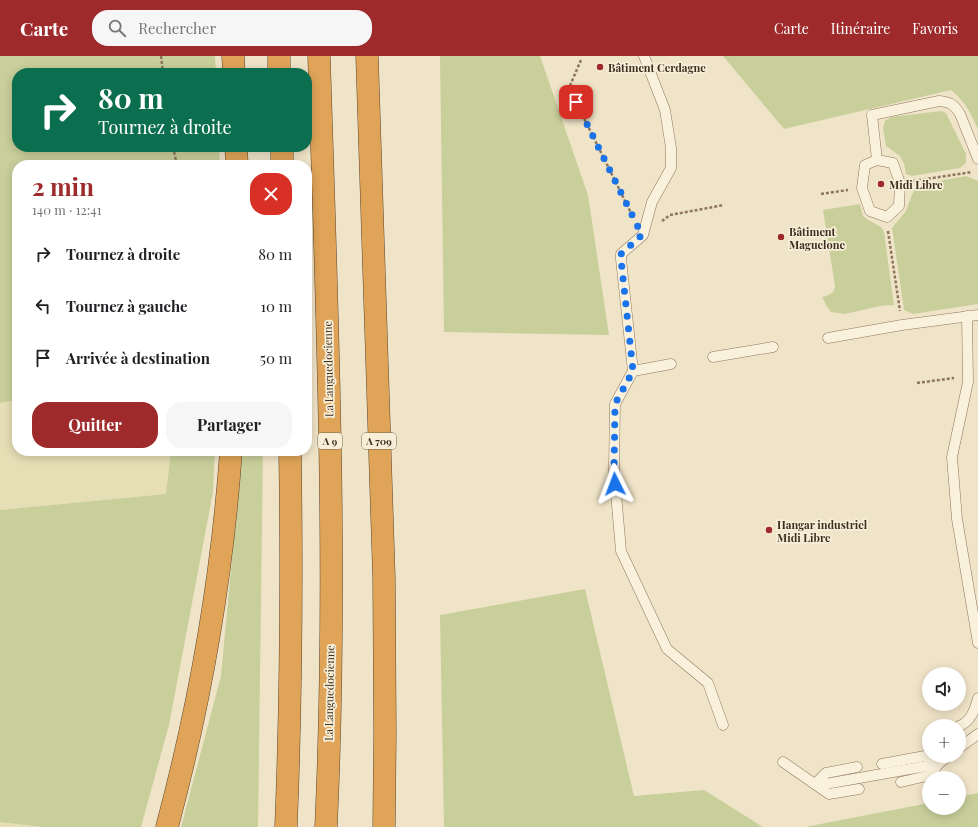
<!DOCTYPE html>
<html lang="fr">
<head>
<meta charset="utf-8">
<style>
	body { margin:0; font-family:"Playfair Display",serif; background:#f6f6f6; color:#202124; height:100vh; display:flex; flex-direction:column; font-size:15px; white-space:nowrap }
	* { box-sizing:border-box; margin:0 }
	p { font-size:13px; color:#757577 }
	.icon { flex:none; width:22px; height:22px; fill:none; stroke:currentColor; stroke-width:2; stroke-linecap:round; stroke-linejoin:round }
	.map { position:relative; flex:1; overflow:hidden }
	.drawer { position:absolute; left:12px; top:104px; width:300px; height:296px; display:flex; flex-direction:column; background:#fff; border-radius:16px; box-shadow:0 2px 10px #0003 }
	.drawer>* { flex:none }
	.guide { position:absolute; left:12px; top:12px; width:300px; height:84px; border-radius:16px; box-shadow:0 2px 10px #0003; background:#0b6e4f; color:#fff; overflow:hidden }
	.fabs { position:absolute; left:922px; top:611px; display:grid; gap:8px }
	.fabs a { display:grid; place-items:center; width:44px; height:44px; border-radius:50%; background:#fff; box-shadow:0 2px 10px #0003; font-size:20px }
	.pin { position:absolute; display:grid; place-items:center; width:34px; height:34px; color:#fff; margin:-17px; border-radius:8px; box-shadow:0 2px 6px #0006 }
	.me { position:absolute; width:44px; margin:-22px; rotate:357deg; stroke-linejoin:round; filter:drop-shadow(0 0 3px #0008) }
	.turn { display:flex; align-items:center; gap:14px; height:84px; padding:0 20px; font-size:18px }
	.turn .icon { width:52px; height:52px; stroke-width:2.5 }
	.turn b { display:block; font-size:28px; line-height:34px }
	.round { display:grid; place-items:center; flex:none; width:42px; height:42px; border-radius:16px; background:#f6f6f6 }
	.summary { display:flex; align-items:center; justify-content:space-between; height:68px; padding:0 20px }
	h1 { font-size:24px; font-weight:700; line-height:30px; color:#9e2a2b }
	.button { display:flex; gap:8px; margin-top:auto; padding:8px 20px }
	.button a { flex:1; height:46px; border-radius:16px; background:#9e2a2b; color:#fff; font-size:16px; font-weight:700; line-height:46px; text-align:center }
	.button a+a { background:#f6f6f6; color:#202124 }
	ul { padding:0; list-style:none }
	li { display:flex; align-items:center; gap:12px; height:52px; padding:0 20px }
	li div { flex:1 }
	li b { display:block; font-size:15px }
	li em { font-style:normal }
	header { display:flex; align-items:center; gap:24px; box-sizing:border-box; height:56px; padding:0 20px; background:#9e2a2b; color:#fff }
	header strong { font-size:19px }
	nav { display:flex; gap:22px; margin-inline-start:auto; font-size:14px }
	.search { width:280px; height:36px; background:#f6f6f6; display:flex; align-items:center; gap:10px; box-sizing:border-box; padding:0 14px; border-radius:16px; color:#757577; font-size:15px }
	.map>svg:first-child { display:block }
	.farmland { fill:#e6deb5 }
	.green { fill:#c9cf9b }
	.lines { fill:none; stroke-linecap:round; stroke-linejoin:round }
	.service-casing { stroke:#8d765c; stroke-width:11 }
	.motorway-casing { stroke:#5b4430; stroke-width:23 }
	.path { stroke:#8d765c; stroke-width:2.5; stroke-dasharray:3 2; stroke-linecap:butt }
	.service { stroke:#faf1dc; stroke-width:10 }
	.motorway { stroke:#e0a458; stroke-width:22 }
	.route { stroke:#1a73e8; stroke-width:7; stroke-dasharray:0 12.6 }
	.poi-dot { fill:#9e2a2b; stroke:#f7eed8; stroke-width:1.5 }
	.labels { text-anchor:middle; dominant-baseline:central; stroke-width:3.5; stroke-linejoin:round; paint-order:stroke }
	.shield { fill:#f7eed8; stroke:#756857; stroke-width:1 }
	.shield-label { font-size:10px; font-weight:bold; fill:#3d2e20 }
	.poi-label { font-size:11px; font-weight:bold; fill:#3d2e20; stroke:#f7eed8; text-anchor:start }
	.street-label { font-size:11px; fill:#3d2e20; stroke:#f7eed8 }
</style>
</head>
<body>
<header>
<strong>Carte</strong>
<div class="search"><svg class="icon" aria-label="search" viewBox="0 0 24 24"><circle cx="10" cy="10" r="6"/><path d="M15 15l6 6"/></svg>Rechercher</div>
<nav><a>Carte</a><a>Itinéraire</a><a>Favoris</a></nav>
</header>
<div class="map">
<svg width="978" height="771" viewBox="0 0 978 771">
	<rect width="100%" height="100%" fill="#f0e4c8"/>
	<!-- farmland -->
	<g class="farmland">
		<polygon points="17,344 17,395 171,395 166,438 0,454 0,347"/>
		<polygon points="0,766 42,771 0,771"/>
	</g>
	<!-- green -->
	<g class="green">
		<polygon points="0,0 215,0 216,17 17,17 17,91 219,91 220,109 17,109 17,344 0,347"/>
		<polygon points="440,0 540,0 588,139 609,279 444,276"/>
		<path d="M 723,0 L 978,0 L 978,73 C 971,58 965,45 951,34 L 784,73 Z"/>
		<polygon points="941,55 946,57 966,98 966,107 960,112 912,120 906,118 904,108 900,100 886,90 883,72 885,65 891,61"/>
		<polygon points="966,120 978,125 978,248 913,258 904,254 892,172 906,155 911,141 917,129"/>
		<path d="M 860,148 L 863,160 L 868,164 L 881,171 L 884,176 L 894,249 L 880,250 L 845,258 L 831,256 L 826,249 L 822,241 C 830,239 834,238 835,230 L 823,154 Z"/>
		<polygon points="171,395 215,395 213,436 169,669 141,771 42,771 0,766 0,454 166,438"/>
		<polygon points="242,395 263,395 258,771 181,771 221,620"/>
		<polygon points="585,533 634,740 704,734 763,771 444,771 440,559"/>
		<polygon points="978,737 978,771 805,771 929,747 929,752 959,752 959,741"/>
	</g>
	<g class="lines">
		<defs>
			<g id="service">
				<path d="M 877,104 L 872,59 L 939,45 C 950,46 954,48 960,58 L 978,103"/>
				<polygon points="877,104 893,107 900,127 899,150 887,161 870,155 862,132 865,109"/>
				<polyline points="967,260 968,326 952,401 957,463 978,587"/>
				<polyline points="828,282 902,269 978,259"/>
				<polyline points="713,301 773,291"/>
				<polyline points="671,308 633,315 615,348 614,414 621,495 667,593 708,627 723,669"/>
				<polyline points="633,315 621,203 621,198 643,179 652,146 671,112 671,92 665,54 644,0"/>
				<path d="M 959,670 C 971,666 975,653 978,642"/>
				<polyline points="959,692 978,678"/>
				<polyline points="783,706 829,738 859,733"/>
				<polyline points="882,708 925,700 938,708"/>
				<polyline points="901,726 931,719 938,708 949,700"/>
				<polyline points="815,728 831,727 938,708"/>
				<polyline points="815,728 826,717 857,711"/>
			</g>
			<g id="motorway">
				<polyline points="233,0 234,17"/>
				<polyline points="279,0 279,17"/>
				<path d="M 319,0 C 327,257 338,514 326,771"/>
				<polyline points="367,0 384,522 385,678 384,771"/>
				<polyline points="236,91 237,109"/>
				<polyline points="282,91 282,109"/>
				<path d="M 167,771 C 200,648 222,522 231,395"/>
				<path d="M 286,771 C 291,646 292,520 290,395"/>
			</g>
		</defs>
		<!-- service casing -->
		<use href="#service" class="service-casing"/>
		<!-- motorway casing -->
		<use href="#motorway" class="motorway-casing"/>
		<!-- path -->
		<g class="path">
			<polyline points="161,0 163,17"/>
			<polyline points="581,4 569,32 633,161"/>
			<polyline points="173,91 177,109"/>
			<polyline points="913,125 972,116"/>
			<polyline points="821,138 848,134"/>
			<polyline points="662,165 670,159 724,149"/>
			<polyline points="888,175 900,255"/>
			<polyline points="917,327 954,322"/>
		</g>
		<!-- service -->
		<use href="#service" class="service"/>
		<!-- motorway -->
		<use href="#motorway" class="motorway"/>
	</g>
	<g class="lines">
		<!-- route -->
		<polyline class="route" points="576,46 642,179 621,198 621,203 633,315 615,348 614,414 615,428"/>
	</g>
	<!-- markers -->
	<g class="poi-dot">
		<circle cx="600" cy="11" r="4"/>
		<circle cx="881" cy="128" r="4"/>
		<circle cx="781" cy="181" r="4"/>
		<circle cx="769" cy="474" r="4"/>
	</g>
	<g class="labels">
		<!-- shield labels -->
		<g class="shield">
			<rect x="318" y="377" width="24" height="16" rx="3"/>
			<rect x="362" y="377" width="34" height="16" rx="3"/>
		</g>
		<g class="shield-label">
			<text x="330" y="385">A 9</text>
			<text x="379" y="385">A 709</text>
		</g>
		<!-- poi labels -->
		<g class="poi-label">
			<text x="608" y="11">Bâtiment Cerdagne</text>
			<text x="889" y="128">Midi Libre</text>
			<text x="789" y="175">Bâtiment<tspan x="789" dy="13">Maguelone</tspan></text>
			<text x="777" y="468">Hangar industriel<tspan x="777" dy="13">Midi Libre</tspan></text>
		</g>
		<!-- street labels -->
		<g class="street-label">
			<text transform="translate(328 313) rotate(-91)">La Languedocienne</text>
			<text transform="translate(329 637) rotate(-89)">La Languedocienne</text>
		</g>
	</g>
</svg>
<div class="fabs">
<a><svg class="icon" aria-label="sound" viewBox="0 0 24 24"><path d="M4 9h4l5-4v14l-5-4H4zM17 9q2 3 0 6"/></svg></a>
<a>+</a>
<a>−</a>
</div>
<div class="pin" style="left:576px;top:46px;background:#d93025"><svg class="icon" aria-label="arrive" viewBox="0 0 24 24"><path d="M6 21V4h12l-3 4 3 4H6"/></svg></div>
<svg class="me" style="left:615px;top:428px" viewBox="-20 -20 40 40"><path d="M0-17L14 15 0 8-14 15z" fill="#1a73e8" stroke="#fff" stroke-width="4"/></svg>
<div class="guide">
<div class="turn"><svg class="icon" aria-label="right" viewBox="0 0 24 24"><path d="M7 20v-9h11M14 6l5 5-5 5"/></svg><div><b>80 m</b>Tournez à droite</div></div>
</div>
<section class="drawer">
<div class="summary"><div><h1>2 min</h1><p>140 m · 12:41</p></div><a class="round" style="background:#d93025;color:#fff"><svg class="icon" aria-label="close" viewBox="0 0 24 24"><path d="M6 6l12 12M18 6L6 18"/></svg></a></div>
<ul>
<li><svg class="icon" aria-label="right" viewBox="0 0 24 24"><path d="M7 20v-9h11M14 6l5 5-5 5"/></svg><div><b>Tournez à droite</b></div><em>80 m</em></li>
<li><svg class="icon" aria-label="left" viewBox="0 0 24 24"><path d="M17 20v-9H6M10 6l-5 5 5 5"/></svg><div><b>Tournez à gauche</b></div><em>10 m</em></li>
<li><svg class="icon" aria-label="arrive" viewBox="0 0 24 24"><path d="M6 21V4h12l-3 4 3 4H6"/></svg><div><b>Arrivée à destination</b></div><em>50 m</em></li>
</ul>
<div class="button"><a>Quitter</a><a>Partager</a></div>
</section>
</div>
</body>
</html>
